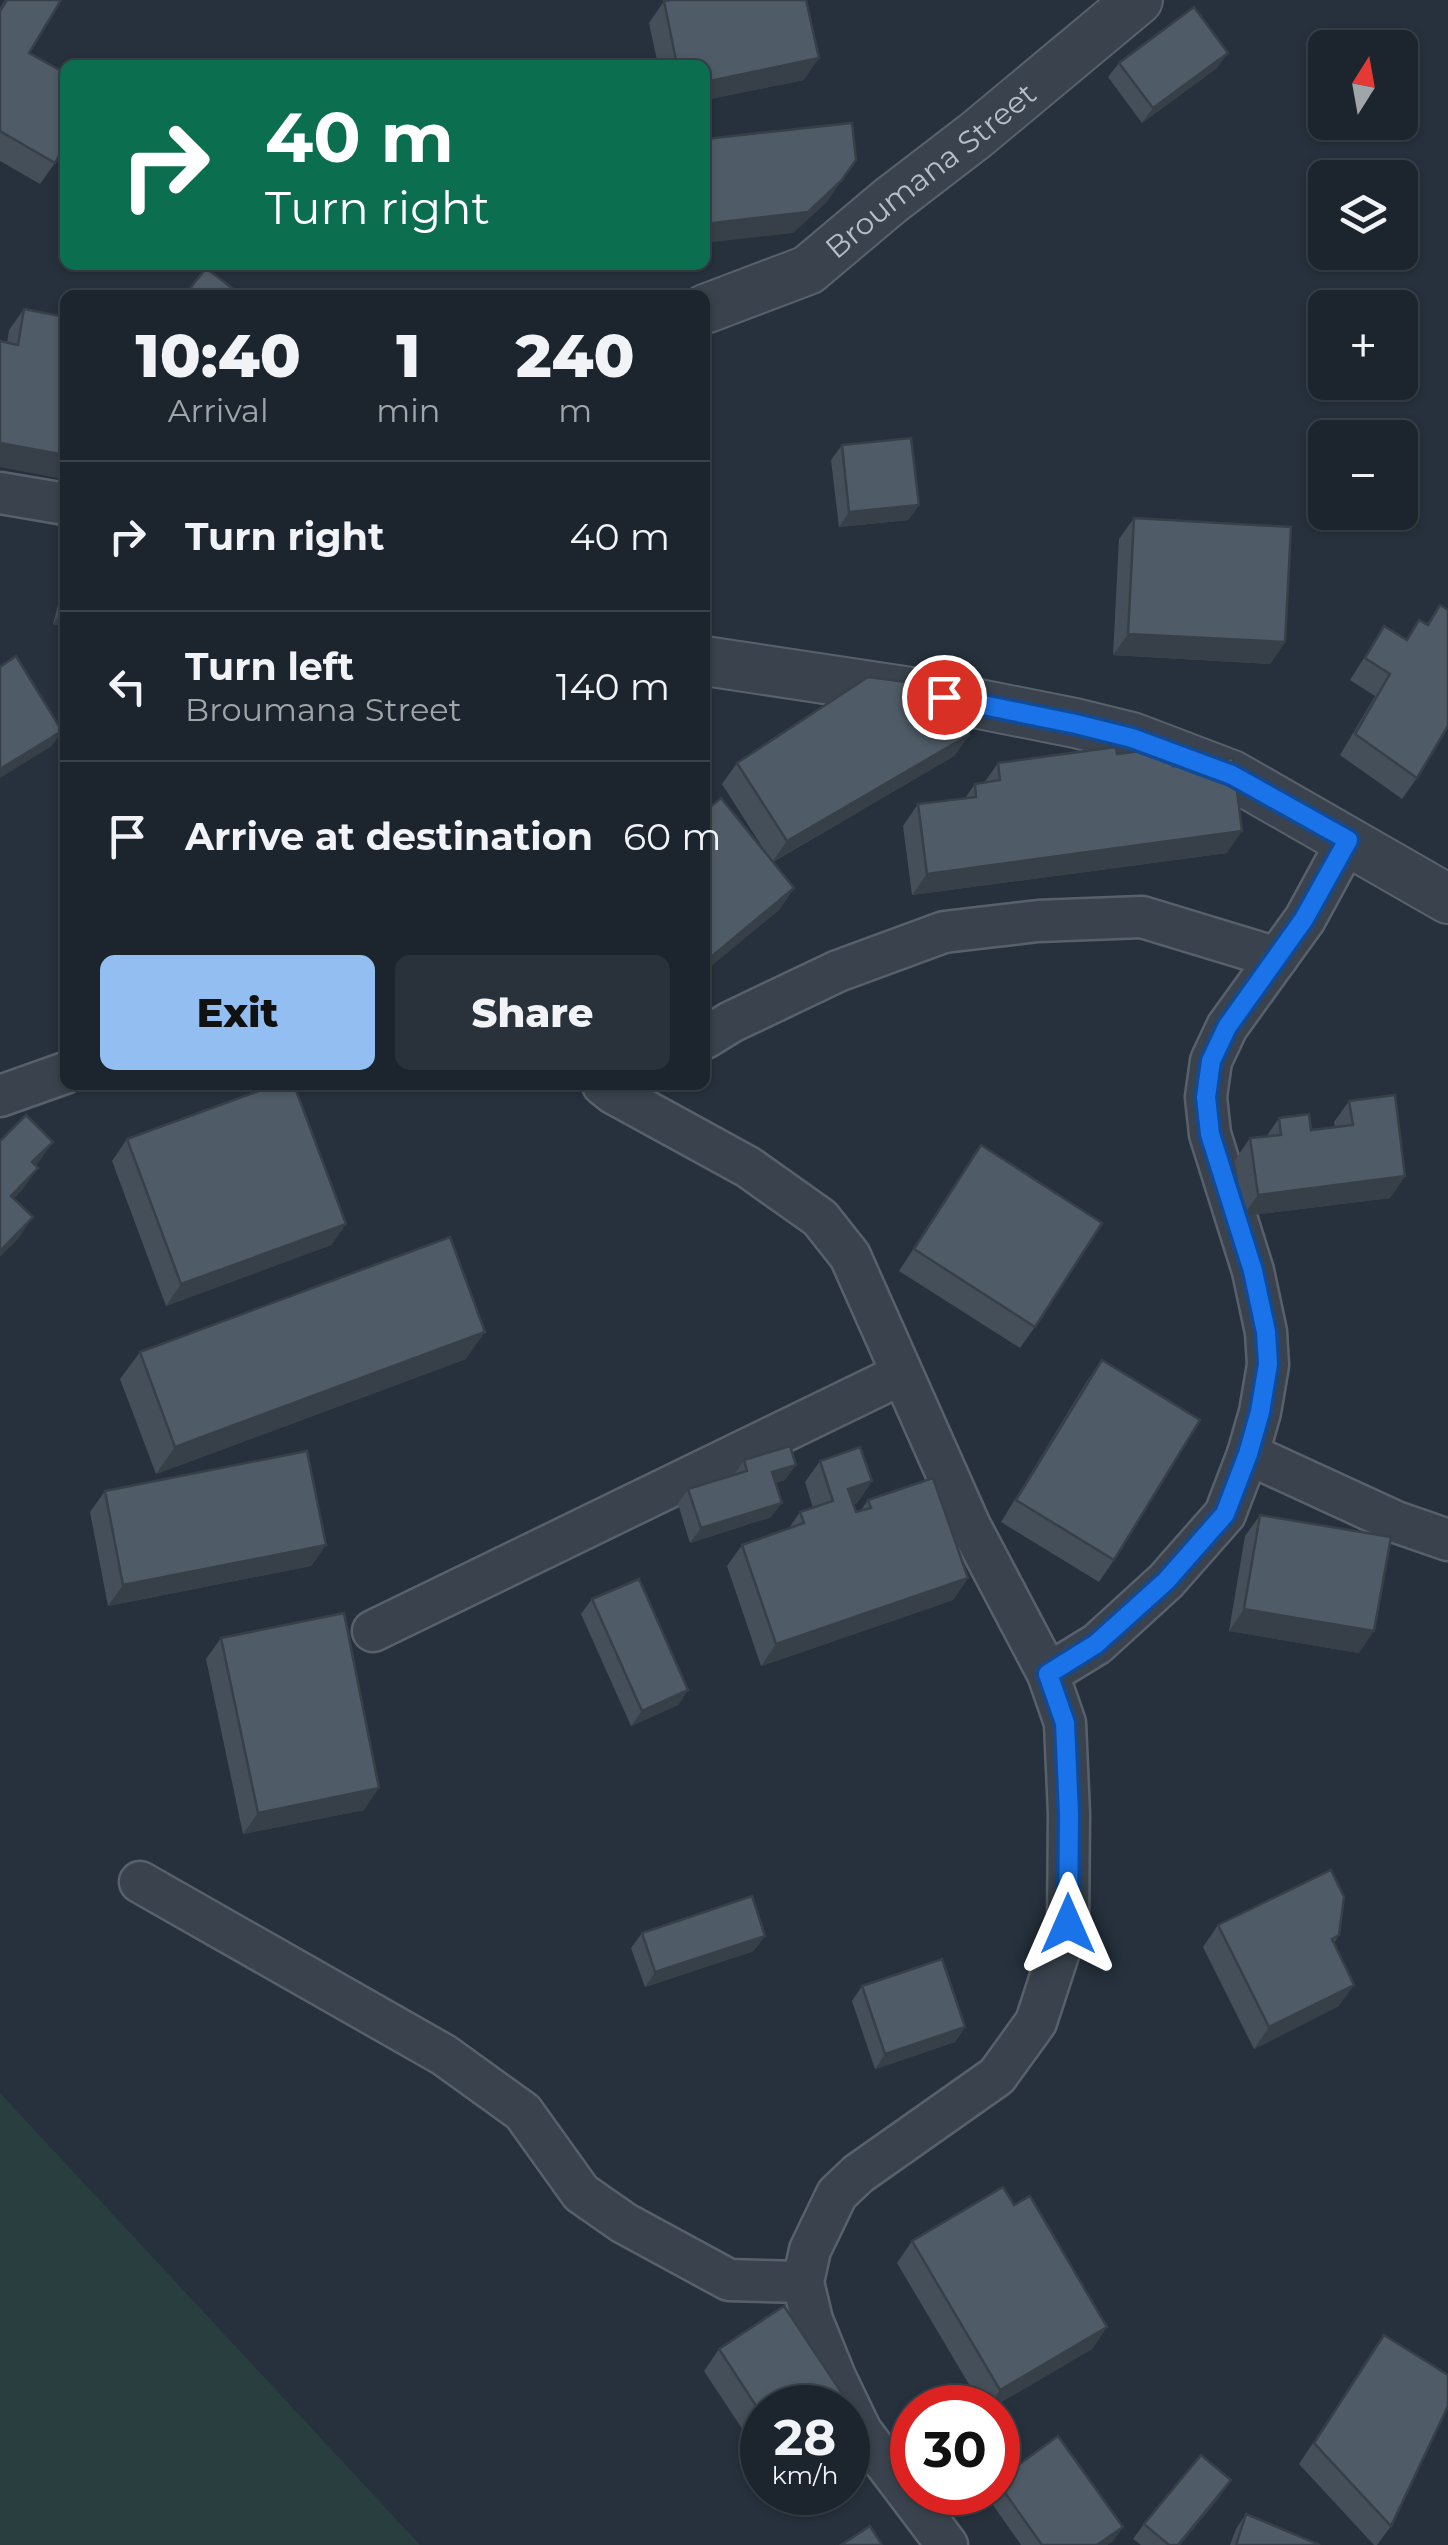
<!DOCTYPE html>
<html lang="en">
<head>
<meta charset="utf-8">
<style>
	body { margin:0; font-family:Montserrat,sans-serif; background:#29313a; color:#f1f3f6; height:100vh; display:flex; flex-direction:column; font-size:38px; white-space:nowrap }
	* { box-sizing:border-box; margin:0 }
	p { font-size:32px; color:#a0a5aa }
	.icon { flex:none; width:55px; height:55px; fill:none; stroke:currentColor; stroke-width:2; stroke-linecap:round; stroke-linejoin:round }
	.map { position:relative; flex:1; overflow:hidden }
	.details { position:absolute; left:60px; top:290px; width:650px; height:800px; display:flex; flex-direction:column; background:#1c252e; border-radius:15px; box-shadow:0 2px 8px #0004,0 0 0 2px #3a424a }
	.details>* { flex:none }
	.banner { position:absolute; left:60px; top:60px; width:650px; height:210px; border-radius:15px; box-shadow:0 2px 8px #0004,0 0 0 2px #3a424a; background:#0b6e4f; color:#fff; overflow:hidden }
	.needle { width:65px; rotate:11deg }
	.fabs { position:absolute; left:1308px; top:30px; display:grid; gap:20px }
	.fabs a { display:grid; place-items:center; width:110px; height:110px; border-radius:15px; background:#1c252e; box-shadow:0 2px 8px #0004,0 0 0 2px #3a424a; font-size:50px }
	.speed { position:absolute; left:740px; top:2385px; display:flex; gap:20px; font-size:50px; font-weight:700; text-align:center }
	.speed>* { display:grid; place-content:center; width:130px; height:130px; border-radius:50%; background:#1c252e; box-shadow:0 2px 8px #0004,0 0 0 2px #3a424a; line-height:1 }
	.speed small { font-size:25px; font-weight:400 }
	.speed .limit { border:15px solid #d22; background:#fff; color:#111 }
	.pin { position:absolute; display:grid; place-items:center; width:85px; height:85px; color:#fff; margin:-42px; border:5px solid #fff; border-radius:50%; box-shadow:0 2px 10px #0007 }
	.me { position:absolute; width:110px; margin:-55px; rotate:0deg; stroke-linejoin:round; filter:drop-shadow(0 0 8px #0008) }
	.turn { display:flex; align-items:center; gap:35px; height:210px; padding:0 40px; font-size:45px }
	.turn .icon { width:130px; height:130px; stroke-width:2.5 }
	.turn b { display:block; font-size:70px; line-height:85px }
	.eta { display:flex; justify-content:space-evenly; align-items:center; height:170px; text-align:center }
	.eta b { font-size:60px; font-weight:800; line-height:70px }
	.primary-button { display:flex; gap:20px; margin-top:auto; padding:20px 40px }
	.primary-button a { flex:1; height:115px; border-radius:15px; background:#92bef1; color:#111; font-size:40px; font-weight:800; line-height:115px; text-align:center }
	.primary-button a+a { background:#29313a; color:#f1f3f6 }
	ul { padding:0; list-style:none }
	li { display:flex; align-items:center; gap:30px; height:150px; padding:0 40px; border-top:2px solid #3a424a }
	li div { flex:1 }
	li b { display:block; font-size:38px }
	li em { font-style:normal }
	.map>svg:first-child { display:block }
	.green { fill:#293f3f }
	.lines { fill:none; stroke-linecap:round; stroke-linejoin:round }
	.minor-casing { stroke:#58616b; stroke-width:45 }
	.tertiary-casing { stroke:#58616b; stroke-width:52 }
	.minor { stroke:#3a434d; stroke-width:40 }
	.tertiary { stroke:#3a434d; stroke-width:48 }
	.wall { fill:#444f59 }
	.shaded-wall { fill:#374048 }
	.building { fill:#4f5c67; stroke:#374048; stroke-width:2.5 }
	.route-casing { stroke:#114b97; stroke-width:25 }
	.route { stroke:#1a73e8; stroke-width:18 }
	.labels { text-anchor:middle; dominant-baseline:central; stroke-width:10; stroke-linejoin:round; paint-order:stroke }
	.street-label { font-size:30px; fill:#b6bec8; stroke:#1f2832 }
</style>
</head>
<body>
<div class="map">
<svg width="1448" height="2545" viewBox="0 0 1448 2545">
	<rect width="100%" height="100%" fill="#26313d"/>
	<!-- green -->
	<polygon class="green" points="0,2093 420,2545 0,2545"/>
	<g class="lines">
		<defs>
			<g id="minor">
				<polyline points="0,493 65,504"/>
				<polyline points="705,1038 731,1022 838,971 944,932 1038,921 1142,917 1277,958"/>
				<polyline points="603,1085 613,1093 748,1167 820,1218 850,1256 970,1526 1048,1674 1065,1723 1069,1814 1068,1924 1036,2022 997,2076 858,2174 837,2194 810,2250 803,2282 812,2320 835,2377 861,2431 947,2545"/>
				<polyline points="0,1096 65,1073"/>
				<polyline points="1248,1454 1396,1522 1448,1540"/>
				<polyline points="373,1631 902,1374"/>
				<polyline points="1048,1674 1097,1644 1166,1581 1225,1514 1248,1454 1260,1412 1268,1365 1266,1332 1253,1271 1210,1134 1206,1097 1211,1061 1227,1027 1305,919 1348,840"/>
				<polyline points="140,1882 444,2055 523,2112 581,2193 624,2223 729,2280 803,2282"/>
			</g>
			<g id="tertiary">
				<path id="s1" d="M 705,309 L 808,270 L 890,201 L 976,135 L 1138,0"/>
				<polyline points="705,661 944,697 1075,723 1132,737 1232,775 1448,899"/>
			</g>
		</defs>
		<!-- minor casing -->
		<use href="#minor" class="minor-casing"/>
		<!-- tertiary casing -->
		<use href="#tertiary" class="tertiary-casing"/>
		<!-- minor -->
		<use href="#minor" class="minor"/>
		<!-- tertiary -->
		<use href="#tertiary" class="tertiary"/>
	</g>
	<!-- wall -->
	<g class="wall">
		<polygon points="5,0 61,0 29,53 55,163 40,184 0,161 0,8"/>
		<polygon points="664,1 804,80 705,100 705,65 658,65 649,23"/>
		<polygon points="1119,63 1217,68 1142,123 1108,77"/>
		<polygon points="24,309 65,317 65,474 62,479 7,343 9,330"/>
		<polygon points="842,445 919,505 908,520 839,527 831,460"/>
		<polygon points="1134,518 1285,642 1270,664 1113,655 1119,539"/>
		<polygon points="65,578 65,627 53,624"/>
		<polygon points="1440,605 1417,778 1402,799 1340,755 1375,696 1350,680 1384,626 1406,639 1419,620 1427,624"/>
		<polygon points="969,735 954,756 773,862 794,888 779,910 705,971 705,811 770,859 722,784 737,763"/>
		<polygon points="1117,754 1173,766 1227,853 912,895 903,826 918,804 965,798 975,784 984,783 998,763"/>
		<polygon points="1349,1101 1405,1176 1390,1198 1243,1216 1235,1160 1250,1138 1266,1137 1279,1118 1311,1130 1335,1127 1334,1122"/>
		<polygon points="127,1139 346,1224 331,1245 166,1306 112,1161"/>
		<polygon points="981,1145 1035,1327 1020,1348 899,1271"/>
		<polygon points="140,1352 466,1359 156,1474 120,1379"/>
		<polygon points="1102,1360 1114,1560 1099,1582 1001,1522 1087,1381"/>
		<polygon points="744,1460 785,1480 775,1483 771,1517 690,1543 678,1504 688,1489 734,1475"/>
		<polygon points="820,1461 872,1481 857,1503 853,1504 856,1512 861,1510 868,1500 968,1578 953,1600 761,1666 727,1566 742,1545 789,1528 800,1512 813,1508 805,1482"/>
		<polygon points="105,1491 326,1545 311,1566 108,1606 90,1512"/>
		<polygon points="1260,1515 1359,1653 1229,1631 1245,1536"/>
		<polygon points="592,1599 688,1690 678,1705 631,1726 581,1614"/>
		<polygon points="221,1638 364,1810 243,1834 206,1659"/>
		<polygon points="1218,1925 1339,1935 1334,1943 1339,2006 1254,2049 1203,1947"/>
		<polygon points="642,1933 754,1951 645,1987 631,1948"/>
		<polygon points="862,1986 965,2027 955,2042 875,2069 852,2001"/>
		<polygon points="1014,2205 1107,2327 1092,2349 991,2408 983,2408 897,2263 912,2241"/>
		<polygon points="1384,2335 1391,2526 1377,2545 1374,2545 1299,2464"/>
		<polygon points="719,2349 762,2408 762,2459 704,2371"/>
		<polygon points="998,2480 1123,2527 1113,2541 1107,2545 1021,2545 986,2495 988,2492 998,2492"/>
		<polygon points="1221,2495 1180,2545 1141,2545 1133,2539 1144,2524"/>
		<polygon points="1246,2514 1320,2545 1230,2545 1236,2529"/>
	</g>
	<!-- shaded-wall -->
	<g class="shaded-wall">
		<polygon points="1228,53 1217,68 1142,123 1153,108"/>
		<polygon points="819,58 804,80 705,100 705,82"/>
		<polygon points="856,160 826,203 793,233 705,243 705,224"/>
		<polygon points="512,265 538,265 508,271"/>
		<polygon points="0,443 65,455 65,474 62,479 0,467"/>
		<polygon points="919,505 908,520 839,527 849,512"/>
		<polygon points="65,606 65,627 53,624"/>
		<polygon points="1128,634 1285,642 1270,664 1113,655"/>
		<polygon points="62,731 52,746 0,778 0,769"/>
		<polygon points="969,735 954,756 772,862 787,841"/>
		<polygon points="1242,831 1227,853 912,895 927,874"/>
		<polygon points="794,888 779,910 705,971 705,962"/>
		<polygon points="53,1142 38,1163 17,1183 32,1162"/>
		<polygon points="38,1168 23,1189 0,1213 11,1196"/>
		<polygon points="1405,1176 1390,1198 1243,1216 1258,1195"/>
		<polygon points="33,1217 18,1239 0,1257 0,1251"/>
		<polygon points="346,1224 331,1245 166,1306 181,1284"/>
		<polygon points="485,1332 466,1359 156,1474 175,1447"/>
		<polygon points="796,1465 785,1480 762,1487 772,1472"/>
		<polygon points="872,1481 857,1503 833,1510 848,1489"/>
		<polygon points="782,1503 771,1517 690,1543 701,1528"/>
		<polygon points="326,1545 311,1566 108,1606 123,1585"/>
		<polygon points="968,1578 953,1600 761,1666 776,1644"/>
		<polygon points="1244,1609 1374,1631 1359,1653 1229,1631"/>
		<polygon points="688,1690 678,1705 631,1726 642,1711"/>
		<polygon points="379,1788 364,1810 243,1834 258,1813"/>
		<polygon points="765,1936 754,1951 645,1987 655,1972"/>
		<polygon points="1354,1985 1339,2006 1254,2049 1269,2027"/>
		<polygon points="965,2027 955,2042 875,2069 885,2054"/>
		<polygon points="1107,2327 1092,2349 991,2408 988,2408 1000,2390"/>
		<polygon points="861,2422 848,2442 848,2431"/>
		<polygon points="1231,2480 1221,2495 1180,2545 1178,2545"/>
		<polygon points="1123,2527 1113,2541 1107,2545 1097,2545"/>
	</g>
	<!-- building -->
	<g class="building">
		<polygon points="7,0 61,0 29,53 65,73 65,145 55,163 0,131 0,11"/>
		<polygon points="671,0 806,0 819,58 705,82 705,65 677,65 664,1"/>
		<polygon points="1194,7 1228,53 1153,108 1119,63"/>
		<polygon points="852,123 856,160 841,181 808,212 705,224 705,139"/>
		<polygon points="206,268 241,295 185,295"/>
		<polygon points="24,309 65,317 65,455 0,443 0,341 18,345"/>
		<polygon points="911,438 919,505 849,512 842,445"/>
		<polygon points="1134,518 1291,527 1285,642 1128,634"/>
		<polygon points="1440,605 1448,610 1448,726 1417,778 1355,734 1390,674 1365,658 1384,626 1407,640 1419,620 1428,625"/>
		<polygon points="16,656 62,731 0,769 0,667"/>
		<polygon points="868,677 944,687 969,735 787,841 737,763"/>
		<polygon points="1116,747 1117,754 1170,747 1173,766 1233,758 1242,831 927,874 918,804 976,797 975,784 1000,780 998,763"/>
		<polygon points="721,798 794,888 705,962 705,811"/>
		<polygon points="275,1085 294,1085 346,1224 181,1284 127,1139"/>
		<polygon points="1395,1095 1405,1176 1258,1195 1250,1138 1281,1135 1279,1118 1309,1114 1311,1130 1353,1125 1349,1101"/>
		<polygon points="26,1115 53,1142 32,1162 38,1168 11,1196 33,1217 0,1251 0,1141"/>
		<polygon points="981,1145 1102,1223 1035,1327 914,1249"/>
		<polygon points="450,1237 485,1332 175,1447 140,1352"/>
		<polygon points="1102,1360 1200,1420 1114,1560 1016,1500"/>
		<polygon points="790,1446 796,1465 772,1472 782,1503 701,1528 688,1489 747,1471 744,1460"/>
		<polygon points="860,1447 872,1481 848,1489 856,1512 871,1508 868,1500 933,1478 968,1578 776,1644 742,1545 804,1523 800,1512 833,1501 820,1461"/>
		<polygon points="307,1451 326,1545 123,1585 105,1491"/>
		<polygon points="1260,1515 1391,1537 1374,1631 1244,1609"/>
		<polygon points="639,1579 688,1690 642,1711 592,1599"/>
		<polygon points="344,1613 379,1788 258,1813 221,1638"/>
		<polygon points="1331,1870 1344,1897 1339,1935 1332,1939 1354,1985 1269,2027 1218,1925"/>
		<polygon points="752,1896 765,1936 655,1972 642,1933"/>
		<polygon points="942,1959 965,2027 885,2054 862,1986"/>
		<polygon points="1003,2187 1014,2205 1030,2196 1107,2327 1000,2390 912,2241"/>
		<polygon points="784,2306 861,2422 848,2431 848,2408 762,2408 762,2415 719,2349"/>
		<polygon points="1384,2335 1448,2375 1448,2406 1391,2526 1314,2443"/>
		<polygon points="1058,2436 1123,2527 1097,2545 1042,2545 998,2483 998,2480"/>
		<polygon points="1201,2455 1231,2480 1178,2545 1169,2545 1144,2524"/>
		<polygon points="1246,2514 1320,2545 1236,2545"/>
		<polygon points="870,2526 882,2545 841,2545"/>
	</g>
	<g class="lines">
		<defs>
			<polyline id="route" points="944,697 1076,724 1132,738 1232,775 1348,840 1304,919 1227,1027 1211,1061 1206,1097 1210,1134 1253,1271 1266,1332 1268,1364 1260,1412 1248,1454 1225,1514 1166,1581 1096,1644 1048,1674 1065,1723 1069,1814 1068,1924"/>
		</defs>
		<!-- route casing -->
		<use href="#route" class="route-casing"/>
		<!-- route -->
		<use href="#route" class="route"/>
	</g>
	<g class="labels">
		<!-- street labels -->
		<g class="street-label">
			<text stroke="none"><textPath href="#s1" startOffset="268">Broumana Street</textPath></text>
		</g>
	</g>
</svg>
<div class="fabs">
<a><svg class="needle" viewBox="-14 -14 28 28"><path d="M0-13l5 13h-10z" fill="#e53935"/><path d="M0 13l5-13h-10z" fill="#a0a5aa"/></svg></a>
<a><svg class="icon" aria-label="layers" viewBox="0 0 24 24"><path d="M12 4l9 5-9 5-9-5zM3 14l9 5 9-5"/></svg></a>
<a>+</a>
<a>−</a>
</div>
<div class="speed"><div>28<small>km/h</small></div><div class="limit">30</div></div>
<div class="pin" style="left:944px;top:697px;background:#d93025"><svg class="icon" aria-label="arrive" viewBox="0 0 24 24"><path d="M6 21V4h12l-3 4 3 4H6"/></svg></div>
<svg class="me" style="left:1068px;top:1924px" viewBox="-20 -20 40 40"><path d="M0-17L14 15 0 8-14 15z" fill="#1a73e8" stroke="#fff" stroke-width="4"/></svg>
<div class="banner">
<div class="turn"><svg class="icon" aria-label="right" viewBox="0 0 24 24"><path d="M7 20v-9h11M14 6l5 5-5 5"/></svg><div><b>40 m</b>Turn right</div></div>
</div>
<section class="details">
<div class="eta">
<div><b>10:40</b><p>Arrival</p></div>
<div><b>1</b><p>min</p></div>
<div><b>240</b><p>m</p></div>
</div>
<ul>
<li><svg class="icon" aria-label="right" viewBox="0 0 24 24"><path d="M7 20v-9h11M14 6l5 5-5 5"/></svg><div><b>Turn right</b></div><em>40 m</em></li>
<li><svg class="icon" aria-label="left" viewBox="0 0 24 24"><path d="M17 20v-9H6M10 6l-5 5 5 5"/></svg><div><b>Turn left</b><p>Broumana Street</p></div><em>140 m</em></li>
<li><svg class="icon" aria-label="arrive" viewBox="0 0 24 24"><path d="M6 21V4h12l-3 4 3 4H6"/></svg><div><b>Arrive at destination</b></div><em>60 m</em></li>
</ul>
<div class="primary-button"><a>Exit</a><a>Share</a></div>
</section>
</div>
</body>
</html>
